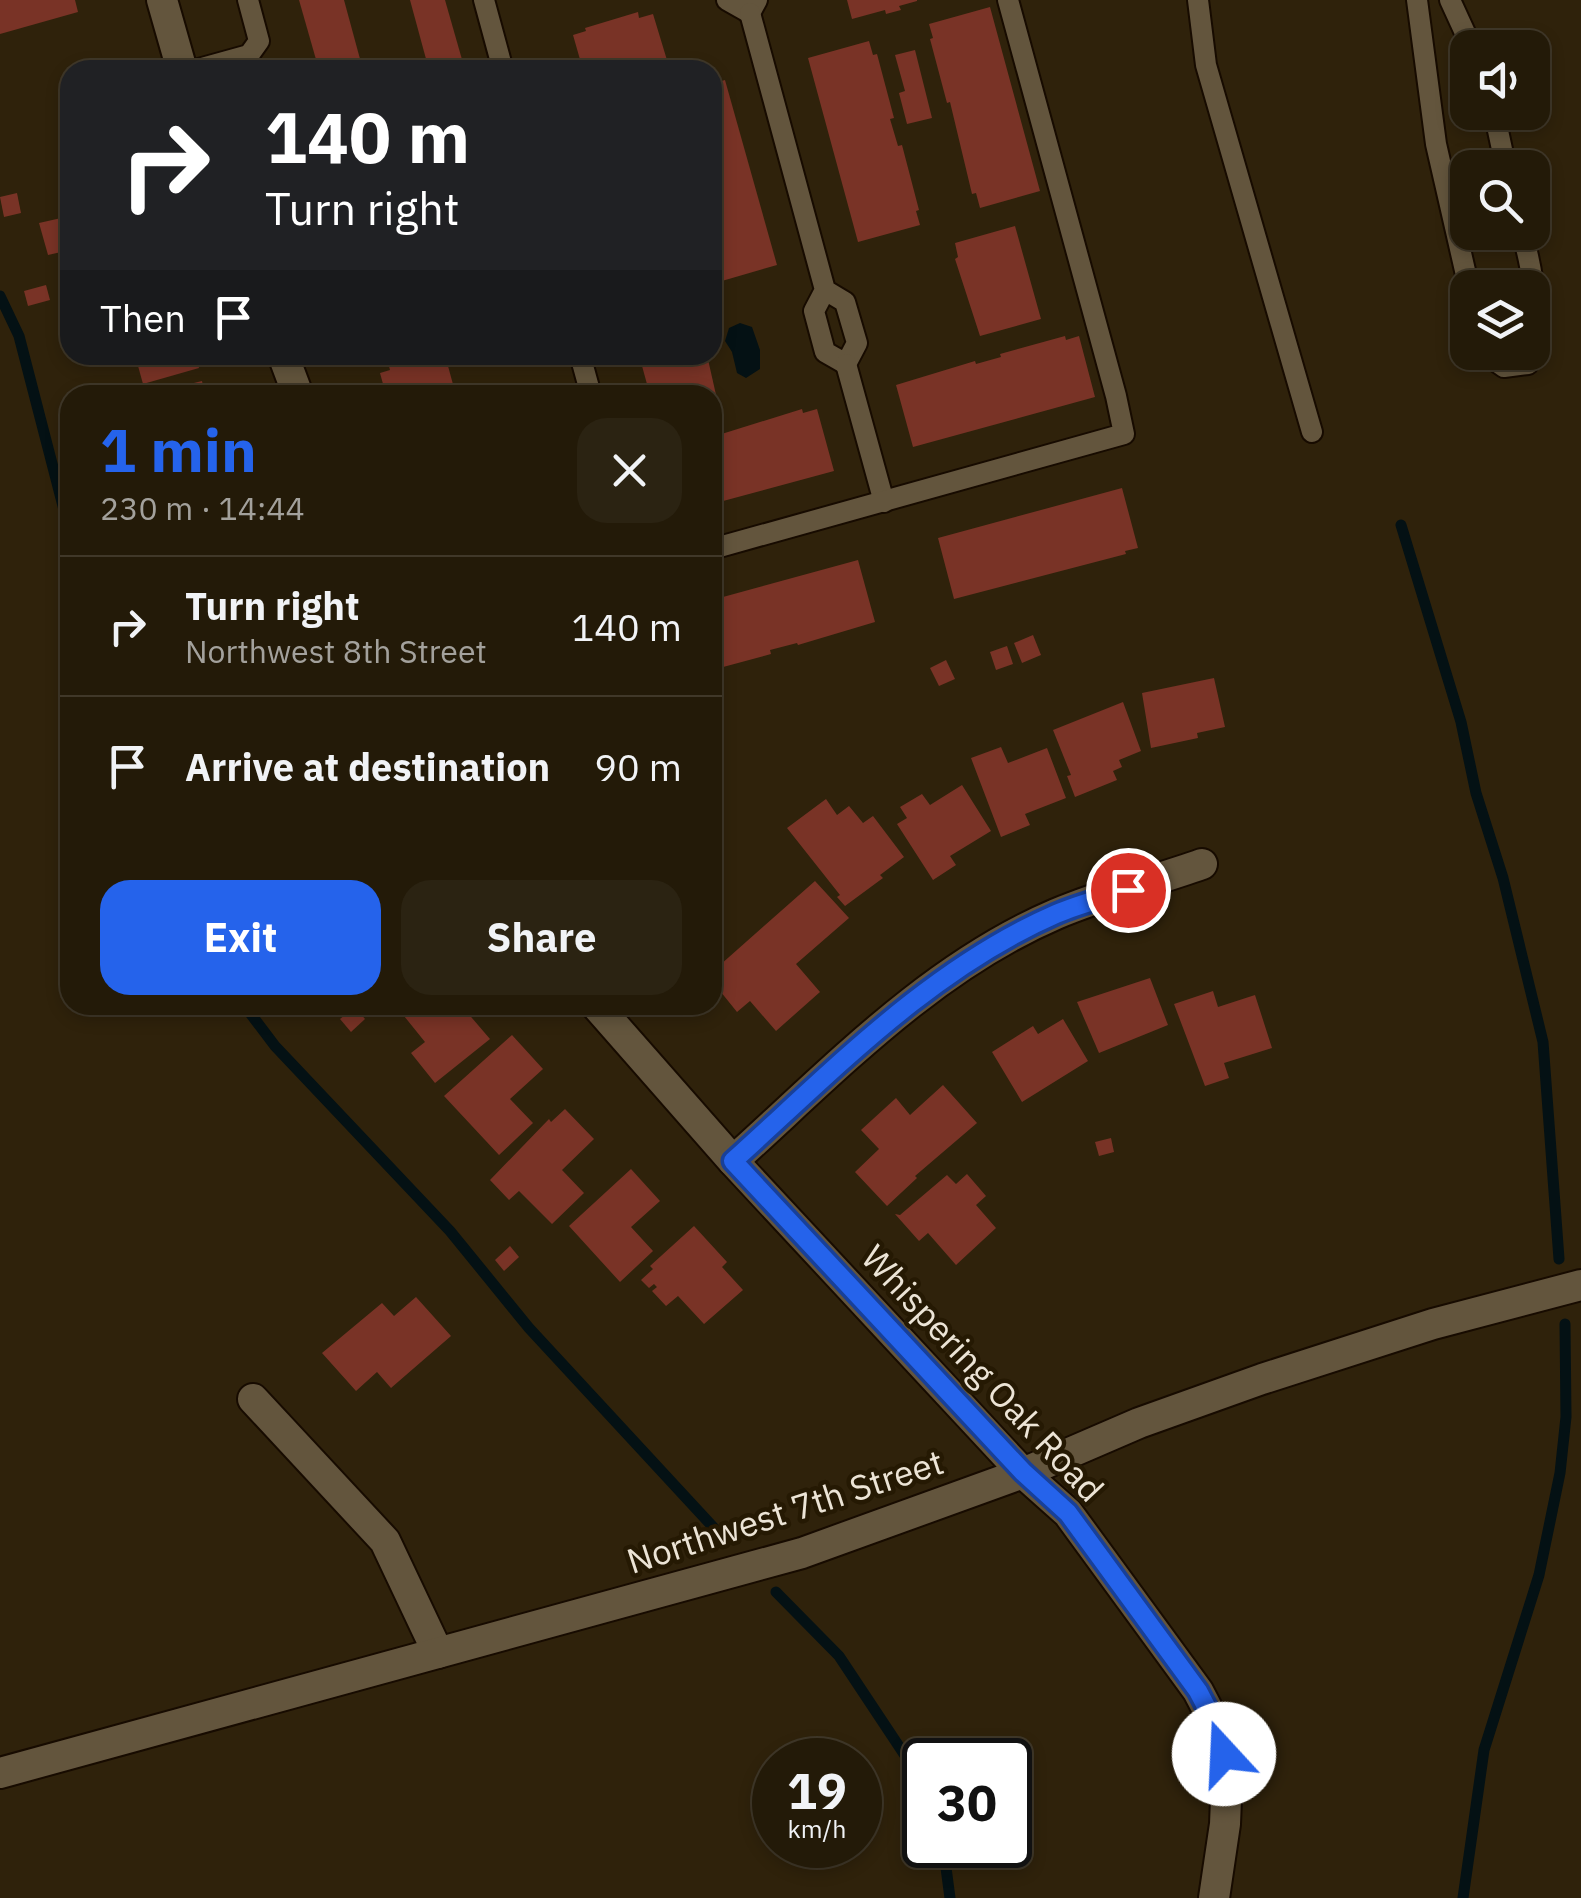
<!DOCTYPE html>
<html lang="en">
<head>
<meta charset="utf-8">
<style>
	body { margin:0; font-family:"IBM Plex Sans",sans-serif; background:#2b2312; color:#f1f3f6; height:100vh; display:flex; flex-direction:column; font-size:38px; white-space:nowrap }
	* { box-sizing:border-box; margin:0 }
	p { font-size:32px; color:#a3a19c }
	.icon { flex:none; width:55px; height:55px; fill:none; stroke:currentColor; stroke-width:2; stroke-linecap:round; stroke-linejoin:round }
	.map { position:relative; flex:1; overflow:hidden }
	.sheet { position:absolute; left:60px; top:385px; width:662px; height:630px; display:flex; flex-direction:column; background:#231a08; border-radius:30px; box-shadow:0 5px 15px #0003,0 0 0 2px #403829 }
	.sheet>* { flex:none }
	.top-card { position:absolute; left:60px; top:60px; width:662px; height:305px; border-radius:30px; box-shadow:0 5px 15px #0003,0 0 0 2px #403829; background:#202124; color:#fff; overflow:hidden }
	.controls { position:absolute; left:1450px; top:30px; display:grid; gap:20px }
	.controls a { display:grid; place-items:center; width:100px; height:100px; border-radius:20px; background:#231a08; box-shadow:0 5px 15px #0003,0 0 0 2px #403829; font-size:50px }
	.speed { position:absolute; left:752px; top:1738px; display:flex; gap:20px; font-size:50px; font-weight:700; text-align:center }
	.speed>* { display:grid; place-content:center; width:130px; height:130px; border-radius:50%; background:#231a08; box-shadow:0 5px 15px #0003,0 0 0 2px #403829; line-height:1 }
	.speed small { font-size:25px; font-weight:400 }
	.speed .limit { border:5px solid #111; border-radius:15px; background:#fff; color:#111 }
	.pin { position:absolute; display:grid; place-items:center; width:85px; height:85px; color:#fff; margin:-42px; border:5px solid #fff; border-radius:50%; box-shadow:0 2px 10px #0007 }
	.me { position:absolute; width:110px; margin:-55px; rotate:340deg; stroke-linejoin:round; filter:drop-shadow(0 0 8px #0008) }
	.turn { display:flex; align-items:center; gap:35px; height:210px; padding:0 40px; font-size:45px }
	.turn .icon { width:130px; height:130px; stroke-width:2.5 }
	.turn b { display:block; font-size:70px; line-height:85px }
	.then { display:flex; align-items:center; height:95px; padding:0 40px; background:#0003; gap:20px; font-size:38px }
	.round { display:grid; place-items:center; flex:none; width:105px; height:105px; border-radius:30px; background:#2b2312 }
	.head { display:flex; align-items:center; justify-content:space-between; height:170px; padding:0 40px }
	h1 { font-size:60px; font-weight:800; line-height:75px; color:#2563eb }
	.cta { display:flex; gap:20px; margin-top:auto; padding:20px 40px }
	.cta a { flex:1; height:115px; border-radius:30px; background:#2563eb; color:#fff; font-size:40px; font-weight:800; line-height:115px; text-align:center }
	.cta a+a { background:#2b2312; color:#f1f3f6 }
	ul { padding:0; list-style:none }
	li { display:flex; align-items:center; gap:30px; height:140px; padding:0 40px; border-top:2px solid #403829 }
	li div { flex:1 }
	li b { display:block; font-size:38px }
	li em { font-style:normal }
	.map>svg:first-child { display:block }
	.water { fill:#041114 }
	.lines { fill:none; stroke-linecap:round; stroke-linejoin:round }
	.stream { stroke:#041114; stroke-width:11 }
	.building { fill:#793326 }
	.lane-casing { stroke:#170b00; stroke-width:24 }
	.street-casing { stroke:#170b00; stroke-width:34 }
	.lane { stroke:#63553d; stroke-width:20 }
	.street { stroke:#63553d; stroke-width:30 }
	.route-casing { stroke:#184099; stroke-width:25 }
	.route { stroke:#2563eb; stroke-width:18 }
	.labels { text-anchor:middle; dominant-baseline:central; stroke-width:9; stroke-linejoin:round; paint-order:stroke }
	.street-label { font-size:35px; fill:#ece4d6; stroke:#251903 }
</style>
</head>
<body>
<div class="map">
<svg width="1581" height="1898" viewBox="0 0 1581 1898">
	<rect width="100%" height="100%" fill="#2f220b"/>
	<!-- water -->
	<polygon class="water" points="740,323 752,327 760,350 760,369 746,378 737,373 732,352 725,341 729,328"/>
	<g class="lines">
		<!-- stream -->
		<g class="stream">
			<polyline points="0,296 19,336 70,533"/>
			<polyline points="1401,525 1461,722 1476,793 1503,878 1543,1042 1559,1259"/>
			<polyline points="244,1005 275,1046 450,1231 529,1328 726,1541"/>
			<polyline points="776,1592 839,1656 912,1766 925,1792"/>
			<polyline points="943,1845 950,1898"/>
			<polyline points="1463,1898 1484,1750 1539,1575 1560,1473 1566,1417 1565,1324"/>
		</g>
	</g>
	<!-- building -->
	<g class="building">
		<polygon points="0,0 75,0 78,12 0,34"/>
		<polygon points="299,0 344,0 363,70 319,70"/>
		<polygon points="410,0 445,0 465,70 429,70"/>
		<polygon points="847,0 917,0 917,1 899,6 901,10 886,14 885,10 852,19"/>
		<polygon points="990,7 1040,191 980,208 976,193 972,194 950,102 947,103 930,39 933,38 929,24"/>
		<polygon points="638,12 639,18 653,14 670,70 583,70 573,35 586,31 585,28"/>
		<polygon points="869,41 873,55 877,54 894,118 890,119 898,146 902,145 919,210 916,211 920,225 858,242 808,58"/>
		<polygon points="915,50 932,118 907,124 899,93 905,91 895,55"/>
		<polygon points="725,80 777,265 715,283 712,84"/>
		<polygon points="17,193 21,213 4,217 0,197"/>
		<polygon points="70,216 70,250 48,255 39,223"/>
		<polygon points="1015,226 1041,319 980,336 955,259 958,257 955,243"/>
		<polygon points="46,285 50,300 28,306 24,291"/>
		<polygon points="1065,336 1066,340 1079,336 1095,397 913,447 896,385 975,361 976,364 1001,357 1000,354"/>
		<polygon points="135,355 195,355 199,368 143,384"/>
		<polygon points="394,355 445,355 454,388 429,395 386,395 380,373 390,370 387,359"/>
		<polygon points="639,355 707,355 719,408 712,410 712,395 650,395"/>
		<polygon points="202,381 205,395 149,395 149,394"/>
		<polygon points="802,409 803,413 817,409 834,471 712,504 712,437"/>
		<polygon points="1122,488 1138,548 1125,551 1126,554 954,599 938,538"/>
		<polygon points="858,560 875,622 798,645 797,643 770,650 771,654 712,670 712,600"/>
		<polygon points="1033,635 1041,655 1022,663 1014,643"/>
		<polygon points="1007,646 1013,664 996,670 990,652"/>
		<polygon points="946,660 955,679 939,686 930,668"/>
		<polygon points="1214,678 1225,727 1197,733 1198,738 1151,748 1142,693"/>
		<polygon points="1123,702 1141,751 1119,760 1122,767 1113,771 1117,780 1075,797 1067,776 1071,775 1053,730"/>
		<polygon points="1001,747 1008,763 1047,748 1066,798 1025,814 1030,825 1001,837 971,758"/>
		<polygon points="962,785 991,831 950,856 956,865 933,880 897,824 907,818 900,807 922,794 930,805"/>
		<polygon points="826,799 837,815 849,806 863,823 873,816 904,857 880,875 883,878 845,906 837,897 840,895 787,828"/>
		<polygon points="815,881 849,918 796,964 820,992 776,1031 750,1001 737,1012 712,981 724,970 720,965"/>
		<polygon points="1150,978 1168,1025 1099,1053 1077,1002"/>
		<polygon points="1213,991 1218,1007 1255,995 1272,1048 1224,1063 1229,1078 1205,1086 1174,1004"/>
		<polygon points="408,1005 473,1005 466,1011 490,1039 435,1083 411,1053 425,1042 400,1011"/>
		<polygon points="355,1007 365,1019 351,1032 340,1019"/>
		<polygon points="1063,1019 1088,1061 1022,1102 992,1052 1033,1026 1038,1034"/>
		<polygon points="512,1035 543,1069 510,1099 533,1123 499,1155 444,1096"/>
		<polygon points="943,1085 977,1123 915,1176 917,1178 887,1206 855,1172 879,1149 861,1130 896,1098 910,1115"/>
		<polygon points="565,1109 594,1139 562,1170 584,1193 552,1224 519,1191 509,1200 490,1180 549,1119 551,1122"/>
		<polygon points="1111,1138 1114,1152 1099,1156 1095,1142"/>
		<polygon points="631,1169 660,1201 631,1227 653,1251 620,1282 569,1226"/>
		<polygon points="967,1174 986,1196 976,1205 996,1228 956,1265 928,1233 919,1241 895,1214 900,1215 947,1175 956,1184"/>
		<polygon points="694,1226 727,1262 722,1267 743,1290 704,1324 678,1296 666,1306 652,1291 657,1287 654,1284 649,1288 641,1280 653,1269 650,1266"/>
		<polygon points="510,1246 519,1257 504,1271 495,1260"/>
		<polygon points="416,1297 451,1336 391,1388 377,1372 356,1391 322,1353 382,1303 394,1316"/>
	</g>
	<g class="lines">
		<defs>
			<g id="lane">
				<polyline points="484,0 503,70"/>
				<polyline points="727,0 750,13 757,0"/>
				<polyline points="1198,0 1206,65 1312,432"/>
				<polyline points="1417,0 1436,144 1469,288"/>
				<polyline points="1450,0 1472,48"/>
				<polyline points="750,13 825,290 814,311 825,352 846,364 857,343 845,302 825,290"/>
				<polyline points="195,70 249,55 259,41 248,0"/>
				<polyline points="1494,112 1506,168"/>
				<path d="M 1522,232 C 1531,265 1537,294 1532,327"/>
				<polyline points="1483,352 1504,367 1528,364 1529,352"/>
				<polyline points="580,355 591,395"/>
				<polyline points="846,364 884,502"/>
				<polyline points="712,549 1124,434 1116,396 1008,0"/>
			</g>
			<g id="street">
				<polyline points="162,0 182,70"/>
				<polyline points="283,355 298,395"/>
				<polyline points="596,1005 733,1161 1023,1473 1068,1513 1198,1691 1220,1733 1227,1775 1225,1824 1214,1898"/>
				<path d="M 733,1161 C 833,1071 930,968 1056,914 C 1103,894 1154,881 1202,864"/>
				<polyline points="253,1399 385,1541 438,1653"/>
				<polyline points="0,1773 802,1553 1023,1473 1139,1423 1262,1379 1433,1324 1581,1285"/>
			</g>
		</defs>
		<!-- lane casing -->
		<use href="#lane" class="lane-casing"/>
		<!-- street casing -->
		<use href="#street" class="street-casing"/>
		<!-- lane -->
		<use href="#lane" class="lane"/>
		<!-- street -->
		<use href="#street" class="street"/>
	</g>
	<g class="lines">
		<defs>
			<path id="route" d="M 1128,890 C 1104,898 1079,904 1056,914 C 930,969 833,1071 733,1161 L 1023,1472 L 1068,1513 L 1198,1691 L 1220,1733 L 1224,1754"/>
		</defs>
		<!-- route casing -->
		<use href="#route" class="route-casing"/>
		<!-- route -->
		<use href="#route" class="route"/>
	</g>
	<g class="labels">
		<!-- street labels -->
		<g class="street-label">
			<text transform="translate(983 1373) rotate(47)">Whispering Oak Road</text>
			<text transform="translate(785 1511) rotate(-18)">Northwest 7th Street</text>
		</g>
	</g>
</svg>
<div class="controls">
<a><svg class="icon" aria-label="sound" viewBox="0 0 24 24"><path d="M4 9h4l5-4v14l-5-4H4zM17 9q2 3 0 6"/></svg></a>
<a><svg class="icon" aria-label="search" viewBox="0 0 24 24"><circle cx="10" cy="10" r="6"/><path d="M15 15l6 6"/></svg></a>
<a><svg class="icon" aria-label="layers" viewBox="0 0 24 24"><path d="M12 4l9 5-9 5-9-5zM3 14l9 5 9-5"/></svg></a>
</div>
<div class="speed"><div>19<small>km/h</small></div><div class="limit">30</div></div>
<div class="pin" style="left:1128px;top:890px;background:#d93025"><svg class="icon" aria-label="arrive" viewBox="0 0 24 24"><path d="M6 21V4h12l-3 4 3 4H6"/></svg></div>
<svg class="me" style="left:1224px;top:1754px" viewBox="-20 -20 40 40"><circle r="19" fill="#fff"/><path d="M0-13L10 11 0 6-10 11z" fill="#2563eb"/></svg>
<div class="top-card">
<div class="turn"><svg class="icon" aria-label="right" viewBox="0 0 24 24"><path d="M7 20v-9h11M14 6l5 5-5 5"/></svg><div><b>140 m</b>Turn right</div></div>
<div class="then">Then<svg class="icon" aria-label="arrive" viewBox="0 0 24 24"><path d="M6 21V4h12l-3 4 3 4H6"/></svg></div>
</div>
<section class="sheet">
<div class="head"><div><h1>1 min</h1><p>230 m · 14:44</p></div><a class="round"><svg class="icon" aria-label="close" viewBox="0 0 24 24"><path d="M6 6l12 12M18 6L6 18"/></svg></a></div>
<ul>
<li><svg class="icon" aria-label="right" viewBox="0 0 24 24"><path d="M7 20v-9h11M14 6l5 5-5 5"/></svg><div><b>Turn right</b><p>Northwest 8th Street</p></div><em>140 m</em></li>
<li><svg class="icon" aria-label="arrive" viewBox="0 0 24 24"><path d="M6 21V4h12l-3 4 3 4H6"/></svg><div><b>Arrive at destination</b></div><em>90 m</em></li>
</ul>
<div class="cta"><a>Exit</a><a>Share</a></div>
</section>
</div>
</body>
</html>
